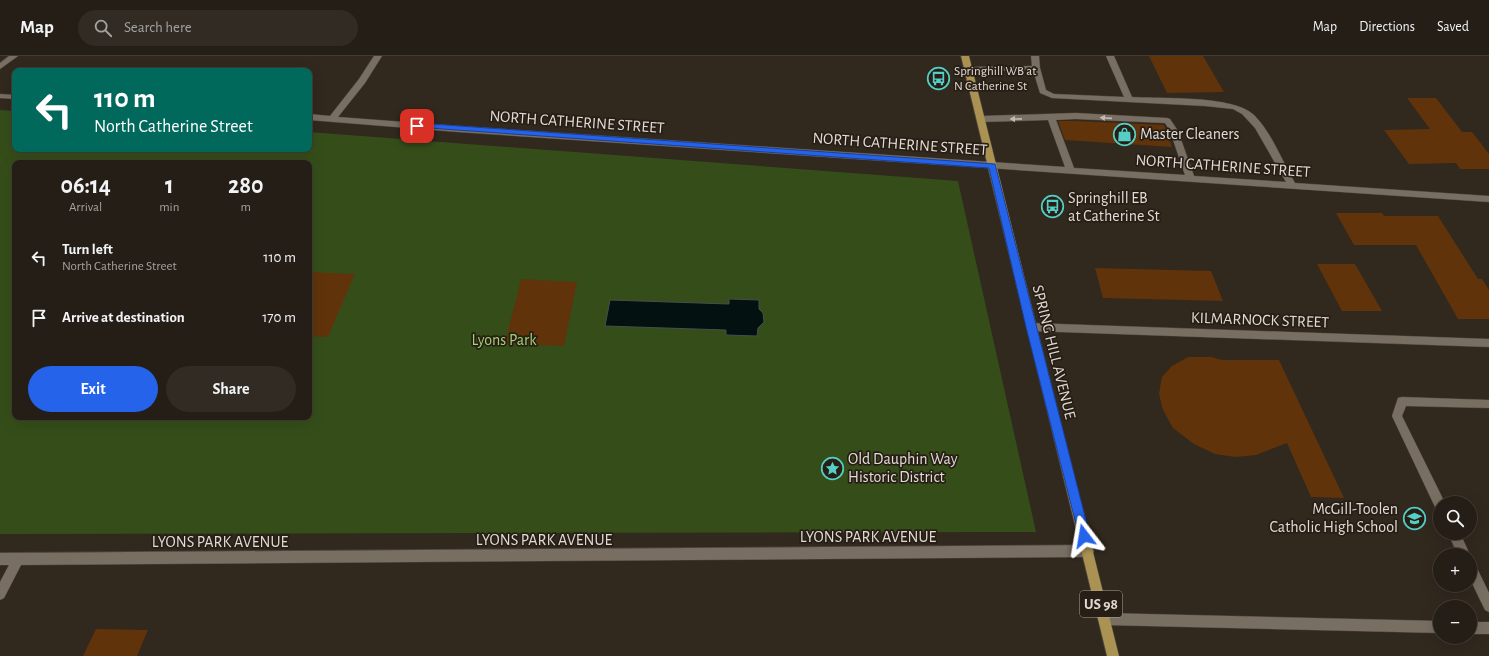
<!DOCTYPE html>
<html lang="en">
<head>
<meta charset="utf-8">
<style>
	body { margin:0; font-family:"Alegreya Sans",sans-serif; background:#312b23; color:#f1f3f6; height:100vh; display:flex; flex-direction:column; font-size:15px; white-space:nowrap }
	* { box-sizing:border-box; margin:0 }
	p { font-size:13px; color:#a3a2a1 }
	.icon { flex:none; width:22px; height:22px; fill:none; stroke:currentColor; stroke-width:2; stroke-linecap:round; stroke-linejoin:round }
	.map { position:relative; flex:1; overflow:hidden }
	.side { position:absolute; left:12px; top:104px; width:300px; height:260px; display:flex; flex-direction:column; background:#251e16; border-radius:8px; box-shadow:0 4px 16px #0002,0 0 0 1px #423c35 }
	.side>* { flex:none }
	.top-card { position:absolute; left:12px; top:12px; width:300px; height:84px; border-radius:8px; box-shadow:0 4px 16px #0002,0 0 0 1px #423c35; background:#00695c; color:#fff; overflow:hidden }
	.buttons { position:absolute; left:1433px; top:440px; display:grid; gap:8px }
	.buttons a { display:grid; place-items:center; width:44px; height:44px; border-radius:50%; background:#251e16; box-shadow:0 4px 16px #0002,0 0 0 1px #423c35; font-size:20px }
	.pin { position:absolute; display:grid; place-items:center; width:34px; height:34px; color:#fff; margin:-17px; border-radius:8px; box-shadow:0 2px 6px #0006 }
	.me { position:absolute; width:44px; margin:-22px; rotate:346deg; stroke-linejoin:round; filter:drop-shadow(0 0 3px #0008) }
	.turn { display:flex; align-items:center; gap:14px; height:84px; padding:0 16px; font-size:18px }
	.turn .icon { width:52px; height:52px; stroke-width:2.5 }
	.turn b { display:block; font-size:28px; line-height:34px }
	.eta { display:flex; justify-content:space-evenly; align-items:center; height:68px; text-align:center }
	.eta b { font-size:24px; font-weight:600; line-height:28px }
	.cta { display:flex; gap:8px; margin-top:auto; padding:8px 16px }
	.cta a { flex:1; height:46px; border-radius:24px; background:#2563eb; color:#fff; font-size:16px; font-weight:600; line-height:46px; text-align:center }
	.cta a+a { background:#312b23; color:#f1f3f6 }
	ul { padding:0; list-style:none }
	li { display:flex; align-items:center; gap:12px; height:60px; padding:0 16px }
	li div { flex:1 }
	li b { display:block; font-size:15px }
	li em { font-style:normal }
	header { display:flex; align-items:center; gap:24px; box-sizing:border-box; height:56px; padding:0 20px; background:#251e16; border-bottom:1px solid #423c35 }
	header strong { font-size:19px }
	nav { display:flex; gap:22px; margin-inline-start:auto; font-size:14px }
	.search { width:280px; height:36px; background:#312b23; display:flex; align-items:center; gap:10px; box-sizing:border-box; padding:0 14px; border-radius:22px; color:#a3a2a1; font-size:15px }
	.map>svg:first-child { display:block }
	.green { fill:#354e19; fill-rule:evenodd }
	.water { fill:#041111; stroke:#464e4c }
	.building { fill:#60330b }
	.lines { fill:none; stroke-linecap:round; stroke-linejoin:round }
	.minor-casing { stroke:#4d463d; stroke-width:1 }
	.major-casing { stroke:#4d463d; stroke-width:1 }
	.minor { fill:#786e62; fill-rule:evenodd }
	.major { fill:#aa9252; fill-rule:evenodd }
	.oneway { fill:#c2bab2 }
	.route { fill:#2563eb; stroke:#184099 }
	.labels { text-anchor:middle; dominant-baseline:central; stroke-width:3.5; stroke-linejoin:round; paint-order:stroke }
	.far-poi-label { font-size:13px; fill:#e1dbd5; stroke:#271e15; text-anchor:start }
	.shield { fill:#271e15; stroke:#a9a29b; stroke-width:1 }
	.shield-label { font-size:15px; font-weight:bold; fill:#e1dbd5 }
	.street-label { font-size:16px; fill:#e1dbd5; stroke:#271e15 }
	.poi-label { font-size:16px; fill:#e1dbd5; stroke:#271e15; text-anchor:start }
	.park-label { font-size:16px; fill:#a3d274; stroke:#271e15 }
</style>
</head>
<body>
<header>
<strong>Map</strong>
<div class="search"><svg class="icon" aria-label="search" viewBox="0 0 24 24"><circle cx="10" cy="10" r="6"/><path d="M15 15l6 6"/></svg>Search here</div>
<nav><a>Map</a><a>Directions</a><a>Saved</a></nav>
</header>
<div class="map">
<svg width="1489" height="600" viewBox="0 0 1489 600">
	<rect width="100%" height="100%" fill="#31281e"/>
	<!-- green -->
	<path class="green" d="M 0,54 L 15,55 L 15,93 L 309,93 L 309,76 L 958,125 L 1036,476 L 0,478 ZM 15,107 L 309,107 L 309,361 L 15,361 Z"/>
	<!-- water -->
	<polygon class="water" points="729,243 759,244 759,253 763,257 764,266 758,272 757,280 726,279 726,274 605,270 610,244 729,248"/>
	<!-- building -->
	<g class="building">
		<polygon points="1149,0 1203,0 1224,36 1167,37"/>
		<polygon points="1407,42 1436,42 1462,76 1472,76 1489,98 1489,113 1460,113 1456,107 1409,108 1384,74 1430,73"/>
		<polygon points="1058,65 1076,65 1164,69 1172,91 1065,84"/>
		<polygon points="1336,157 1382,157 1384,160 1438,160 1478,223 1482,223 1489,234 1489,263 1458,263 1416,189 1354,189"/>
		<polygon points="1317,208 1355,208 1382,255 1342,255"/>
		<polygon points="1095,212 1211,215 1223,245 1103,242"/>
		<polygon points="309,216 355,218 328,281 309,280"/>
		<polygon points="521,223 577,226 564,290 505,288"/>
		<polygon points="1188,301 1211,301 1222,304 1279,304 1344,442 1311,441 1287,387 1256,399 1235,401 1215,398 1194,388 1173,372 1163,354 1159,338 1162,321 1172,310"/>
		<polygon points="96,573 148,574 137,600 83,600"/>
	</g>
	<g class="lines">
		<defs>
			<g id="minor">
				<polygon points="9,0 18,0 0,13 0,7"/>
				<path d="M 374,0 L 382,0 L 365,27 L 338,61 L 458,70 L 1065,111 L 1048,64 L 981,66 L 977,63 L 981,60 L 1076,57 L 1167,62 L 1170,63 L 1178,75 L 1194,120 L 1286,126 L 1255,72 L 1242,58 L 1233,53 L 1205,50 L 1052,42 L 1040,37 L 1033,14 L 969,15 L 965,13 L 969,11 L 1032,10 L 1031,0 L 1039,0 L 1040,12 L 1046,34 L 1054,38 L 1124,41 L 1106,0 L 1114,0 L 1132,41 C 1162,43 1233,39 1254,59 C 1272,77 1282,105 1295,127 L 1489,140 L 1489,146 L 458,76 L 309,64 L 309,58 L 330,60 L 359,23 ZM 1076,63 L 1165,67 L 1170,75 L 1185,119 L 1074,112 L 1056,64 Z"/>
				<polygon points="0,38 15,39 15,43 0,42"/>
				<polygon points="1031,267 1489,283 1489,291 1031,275 1028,274 1026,271 1028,268"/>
				<polygon points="1402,341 1489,344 1489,352 1406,350 1402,360 1445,447 1440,447 1440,454 1436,453 1392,360 1398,342"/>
				<polygon points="1448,477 1460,477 1470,499 1458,499"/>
				<polygon points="1088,489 1092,491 1094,495 1092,499 1088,501 21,509 4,542 0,544 0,526 9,509 0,509 0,497"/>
				<polygon points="1470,504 1474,506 1489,537 1489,556 1485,554 1470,523"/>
				<polygon points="1104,557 1440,565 1440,577 1104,569 1100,567 1098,563 1100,559"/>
				<rect x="1470" y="566" width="19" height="12"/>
			</g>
			<polygon id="major" points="961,0 969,0 1119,600 1107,600"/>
		</defs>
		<!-- minor casing -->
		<use href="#minor" class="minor-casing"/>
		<!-- major casing -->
		<use href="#major" class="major-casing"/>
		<!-- minor -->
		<use href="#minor" class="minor"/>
		<!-- major -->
		<use href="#major" class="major"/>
	</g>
	<!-- one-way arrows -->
	<defs><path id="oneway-solid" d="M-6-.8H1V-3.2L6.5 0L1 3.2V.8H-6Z"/></defs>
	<g class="oneway">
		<use href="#oneway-solid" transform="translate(1106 62) rotate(-176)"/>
		<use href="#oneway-solid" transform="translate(1016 63) rotate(179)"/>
	</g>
	<!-- route -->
	<polygon class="route" points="417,67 995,108 1090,480 1088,484 1084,485 1081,484 1079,480 1026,271 989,112 415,71 413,70"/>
	<!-- icons -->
	<defs>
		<symbol id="bus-ring" viewBox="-11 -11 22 22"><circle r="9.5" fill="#271e15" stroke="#55cec5" stroke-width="1.5"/><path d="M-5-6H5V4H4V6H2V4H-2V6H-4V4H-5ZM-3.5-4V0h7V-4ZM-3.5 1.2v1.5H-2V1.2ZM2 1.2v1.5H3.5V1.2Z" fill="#55cec5"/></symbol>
		<symbol id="shop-ring" viewBox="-11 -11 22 22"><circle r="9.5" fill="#271e15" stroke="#55cec5" stroke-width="1.5"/><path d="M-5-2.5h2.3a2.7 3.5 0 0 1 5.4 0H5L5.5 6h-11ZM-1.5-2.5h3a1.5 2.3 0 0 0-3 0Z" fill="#55cec5"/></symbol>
		<symbol id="sight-ring" viewBox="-11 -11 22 22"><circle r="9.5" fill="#271e15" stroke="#55cec5" stroke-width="1.5"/><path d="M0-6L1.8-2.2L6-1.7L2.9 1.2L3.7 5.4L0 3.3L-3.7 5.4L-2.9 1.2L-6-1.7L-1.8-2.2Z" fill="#55cec5"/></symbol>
		<symbol id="school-ring" viewBox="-11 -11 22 22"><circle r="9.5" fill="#271e15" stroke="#55cec5" stroke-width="1.5"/><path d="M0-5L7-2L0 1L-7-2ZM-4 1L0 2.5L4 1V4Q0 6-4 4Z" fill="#55cec5"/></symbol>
	</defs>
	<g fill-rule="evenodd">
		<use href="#bus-ring" x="926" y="10" width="25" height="25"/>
		<use href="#shop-ring" x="1112" y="66" width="25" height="25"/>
		<use href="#bus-ring" x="1040" y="138" width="25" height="25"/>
		<use href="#sight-ring" x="820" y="400" width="25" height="25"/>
		<use href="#school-ring" x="1402" y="450" width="25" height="25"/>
	</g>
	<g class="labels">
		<!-- far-poi labels -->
		<g class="far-poi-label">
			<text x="954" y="15">Springhill WB at<tspan x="954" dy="15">N Catherine St</tspan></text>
		</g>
		<!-- shield labels -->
		<rect class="shield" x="1080" y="535" width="42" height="26" rx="3"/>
		<g class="shield-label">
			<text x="1101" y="548">US 98</text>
		</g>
		<!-- street labels -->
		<g class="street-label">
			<text transform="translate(577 66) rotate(4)">NORTH CATHERINE STREET</text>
			<text transform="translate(900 88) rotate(4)">NORTH CATHERINE STREET</text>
			<text transform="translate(1223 110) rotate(4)">NORTH CATHERINE STREET</text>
			<text transform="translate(1260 264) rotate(2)">KILMARNOCK STREET</text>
			<text transform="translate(1054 296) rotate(76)">SPRING HILL AVENUE</text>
			<text x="868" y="481">LYONS PARK AVENUE</text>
			<text x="544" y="484">LYONS PARK AVENUE</text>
			<text x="220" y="486">LYONS PARK AVENUE</text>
		</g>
		<!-- poi labels -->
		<g class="poi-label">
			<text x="1140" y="78">Master Cleaners</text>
			<text x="1068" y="142">Springhill EB<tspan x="1068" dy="18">at Catherine St</tspan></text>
			<text x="848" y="403">Old Dauphin Way<tspan x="848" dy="18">Historic District</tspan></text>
			<text x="1398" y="453" text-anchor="end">McGill-Toolen<tspan x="1398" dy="18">Catholic High School</tspan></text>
		</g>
		<!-- park labels -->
		<g class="park-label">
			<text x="504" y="284">Lyons Park</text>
		</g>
	</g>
</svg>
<div class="buttons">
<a><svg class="icon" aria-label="search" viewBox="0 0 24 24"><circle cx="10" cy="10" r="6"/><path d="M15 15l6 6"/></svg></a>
<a>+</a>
<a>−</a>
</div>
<div class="pin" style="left:417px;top:70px;background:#d93025"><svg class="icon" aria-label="arrive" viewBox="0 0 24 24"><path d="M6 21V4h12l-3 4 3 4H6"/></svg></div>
<svg class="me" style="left:1084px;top:480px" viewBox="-20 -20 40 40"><path d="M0-17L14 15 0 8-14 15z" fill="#2563eb" stroke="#fff" stroke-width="4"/></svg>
<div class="top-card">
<div class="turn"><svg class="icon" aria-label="left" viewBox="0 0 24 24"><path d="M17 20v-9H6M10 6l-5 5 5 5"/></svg><div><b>110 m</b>North Catherine Street</div></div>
</div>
<section class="side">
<div class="eta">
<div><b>06:14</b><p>Arrival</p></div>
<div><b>1</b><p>min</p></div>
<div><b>280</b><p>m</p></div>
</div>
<ul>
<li><svg class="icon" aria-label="left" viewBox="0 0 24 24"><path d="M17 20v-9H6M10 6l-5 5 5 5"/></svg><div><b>Turn left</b><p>North Catherine Street</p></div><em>110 m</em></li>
<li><svg class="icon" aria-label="arrive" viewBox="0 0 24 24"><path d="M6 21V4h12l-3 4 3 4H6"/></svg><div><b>Arrive at destination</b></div><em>170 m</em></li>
</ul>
<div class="cta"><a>Exit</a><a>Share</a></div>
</section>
</div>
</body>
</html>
